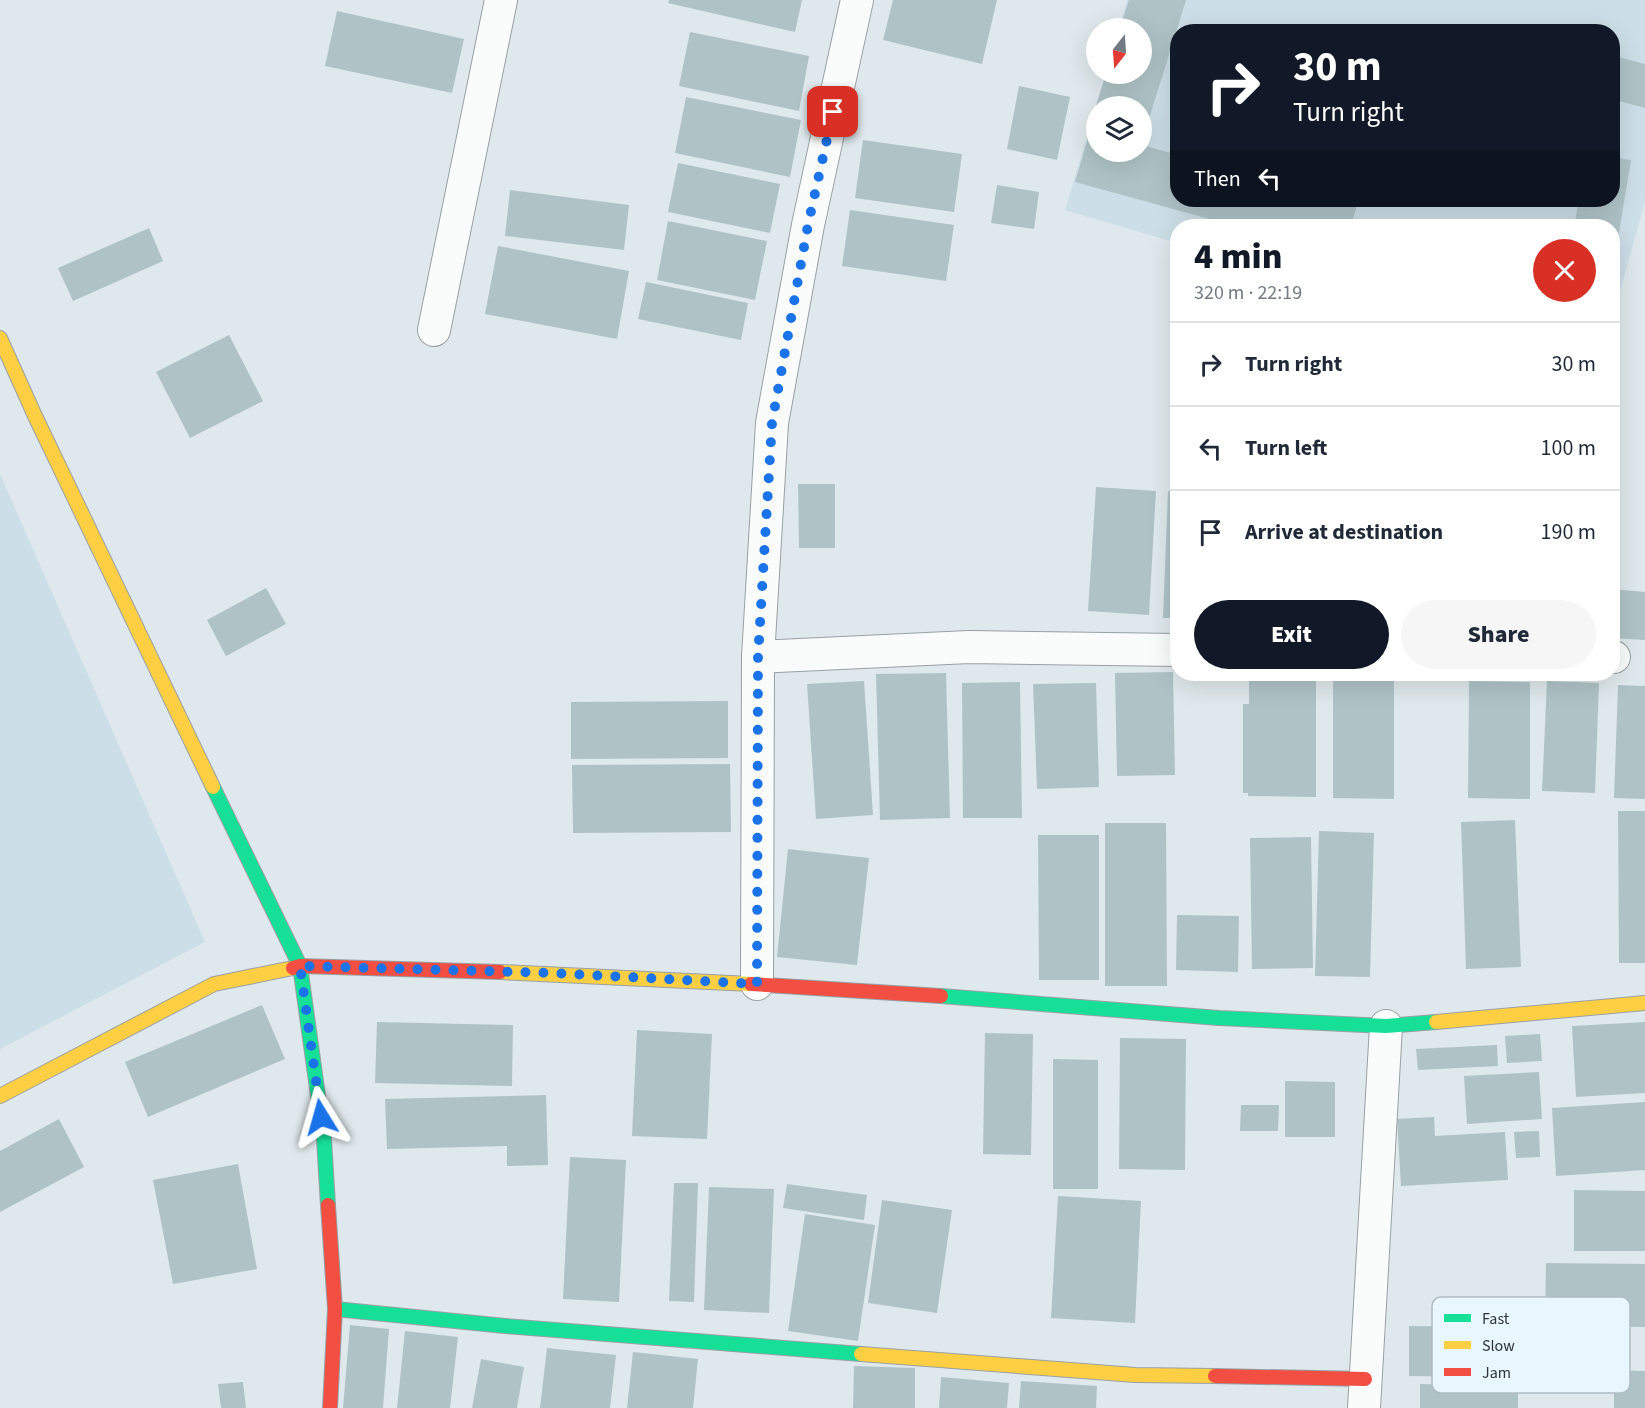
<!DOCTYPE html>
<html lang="en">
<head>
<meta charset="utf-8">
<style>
	body { margin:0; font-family:"Source Sans 3",sans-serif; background:#f6f6f7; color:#1f2937; height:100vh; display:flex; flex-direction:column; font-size:22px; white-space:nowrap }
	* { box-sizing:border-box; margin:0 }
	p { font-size:20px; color:#747a83 }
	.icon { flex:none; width:33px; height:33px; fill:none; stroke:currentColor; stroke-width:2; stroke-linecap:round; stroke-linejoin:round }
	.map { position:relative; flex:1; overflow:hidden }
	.sheet { position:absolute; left:1170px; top:219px; width:450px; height:462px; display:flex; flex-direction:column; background:#fff; border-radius:24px; box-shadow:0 6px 24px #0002 }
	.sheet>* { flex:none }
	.top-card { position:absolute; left:1170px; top:24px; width:450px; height:183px; border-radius:24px; box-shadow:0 6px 24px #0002; background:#111827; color:#fff; overflow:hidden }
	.needle { width:39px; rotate:197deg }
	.buttons { position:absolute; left:1086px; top:18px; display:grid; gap:12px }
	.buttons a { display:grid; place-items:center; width:66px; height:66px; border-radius:50%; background:#fff; box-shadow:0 6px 24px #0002; font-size:30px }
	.pin { position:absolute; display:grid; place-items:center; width:51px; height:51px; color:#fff; margin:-26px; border-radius:12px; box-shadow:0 3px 9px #0006 }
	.me { position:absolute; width:66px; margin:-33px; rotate:352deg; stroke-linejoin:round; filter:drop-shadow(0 0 4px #0008) }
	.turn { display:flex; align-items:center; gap:21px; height:126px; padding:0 24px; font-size:27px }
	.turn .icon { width:78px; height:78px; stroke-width:2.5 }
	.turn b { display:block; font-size:42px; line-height:51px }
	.then { display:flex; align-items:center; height:57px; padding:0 24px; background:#0003; gap:12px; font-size:22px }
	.round { display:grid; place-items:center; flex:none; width:63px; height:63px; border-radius:32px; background:#f6f6f7 }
	.head { display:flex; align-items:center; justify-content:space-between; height:102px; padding:0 24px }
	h1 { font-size:36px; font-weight:800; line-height:45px; color:#111827 }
	.action { display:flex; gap:12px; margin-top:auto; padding:12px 24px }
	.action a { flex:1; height:69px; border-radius:36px; background:#111827; color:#fff; font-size:24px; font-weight:800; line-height:69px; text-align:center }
	.action a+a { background:#f6f6f7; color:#1f2937 }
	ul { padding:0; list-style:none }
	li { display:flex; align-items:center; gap:18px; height:84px; padding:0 24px; border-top:2px solid #e0e1e3 }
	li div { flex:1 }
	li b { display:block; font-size:22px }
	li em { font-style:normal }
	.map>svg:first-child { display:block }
	.built { fill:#ccdee7; fill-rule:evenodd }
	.building { fill:#afc3c7 }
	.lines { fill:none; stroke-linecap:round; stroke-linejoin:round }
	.street-casing { stroke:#99a0a3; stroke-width:34 }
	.fast-casing { stroke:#99a0a3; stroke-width:16 }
	.slow-casing { stroke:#99a0a3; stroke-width:16 }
	.jam-casing { stroke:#99a0a3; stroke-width:16 }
	.street { stroke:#fafcfc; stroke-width:32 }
	.fast { stroke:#16e098; stroke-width:14 }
	.slow { stroke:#ffcf43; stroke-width:14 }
	.jam { stroke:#f24e42; stroke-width:14 }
	.route { stroke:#1a73e8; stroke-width:10; stroke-dasharray:0 18 }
	.key { fill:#e8f6fd; stroke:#b0bcc2; stroke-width:1.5 }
	.key-label { font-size:16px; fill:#2d3437 }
</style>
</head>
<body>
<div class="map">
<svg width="1645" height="1408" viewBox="0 0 1645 1408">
	<rect width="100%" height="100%" fill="#dfe8ec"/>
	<!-- built -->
	<g class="built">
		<path d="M 1127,0 L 1645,0 L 1645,201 L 1613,317 L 1612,226 L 1178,226 L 1177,243 L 1065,210 L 1106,74 L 1142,74 L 1142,28 L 1119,28 ZM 1178,32 L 1612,32 L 1612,200 L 1178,200 ZM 1096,106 L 1142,106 L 1142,152 L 1096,152 Z"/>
		<polygon points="0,474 205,942 0,1049"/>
	</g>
	<!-- building -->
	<g class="building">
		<polygon points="669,0 802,0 795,32 668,3"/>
		<polygon points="893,0 997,0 982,64 883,40"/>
		<polygon points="1129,0 1186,0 1148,122 1142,120 1142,106 1096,105 1106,74 1142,74 1142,28 1120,28"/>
		<polygon points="337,11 464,39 452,93 325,66"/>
		<polygon points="690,32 809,56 799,111 679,86"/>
		<polygon points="1615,56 1645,64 1645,108 1612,99 1612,65"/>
		<polygon points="1019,86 1070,97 1057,160 1007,149"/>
		<polygon points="686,97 801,120 790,177 675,153"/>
		<polygon points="1090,131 1096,133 1096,152 1142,152 1142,145 1178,155 1178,200 1336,200 1357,205 1351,226 1235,226 1075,182"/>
		<polygon points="863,140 962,154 954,212 855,198"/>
		<polygon points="1612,157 1631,160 1614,263 1612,226 1574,226 1579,200 1612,200"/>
		<polygon points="678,163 780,184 770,233 668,212"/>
		<polygon points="997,185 1039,192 1034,229 991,223"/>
		<polygon points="510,190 629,205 624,250 505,236"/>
		<polygon points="850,210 954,225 946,281 842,266"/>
		<polygon points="668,221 767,241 755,300 657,280"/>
		<polygon points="1371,222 1386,226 1369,226"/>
		<polygon points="149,228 163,261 73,301 58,268"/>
		<polygon points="498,246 629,271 617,339 485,314"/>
		<polygon points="646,282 748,303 741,340 638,319"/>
		<polygon points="229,335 263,401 190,438 156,372"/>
		<polygon points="798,484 835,484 835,548 799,548"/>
		<polygon points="1096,487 1156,491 1149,615 1088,611"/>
		<polygon points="1168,491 1178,491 1178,618 1163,618"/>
		<polygon points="266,588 286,624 226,656 207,620"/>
		<polygon points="1612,589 1645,592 1645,640 1612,638"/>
		<polygon points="1173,672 1175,775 1117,776 1115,673"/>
		<polygon points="946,673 950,818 880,820 876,674"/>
		<polygon points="1333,674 1394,674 1394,799 1333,798"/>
		<polygon points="1249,680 1316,680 1316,797 1248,796 1248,793 1243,793 1243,704 1249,704"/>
		<polygon points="864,681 873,815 816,819 807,684"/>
		<polygon points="1469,681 1530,682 1530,799 1468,798"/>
		<polygon points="1547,681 1599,683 1595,793 1542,791"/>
		<polygon points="1020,682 1022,818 963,818 962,683"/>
		<polygon points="1096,683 1099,787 1037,789 1033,684"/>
		<polygon points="1618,685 1645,686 1645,799 1614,798"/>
		<polygon points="728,701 728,758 571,759 571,702"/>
		<polygon points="730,764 731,832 573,833 572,765"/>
		<polygon points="1618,811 1645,811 1645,963 1619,963"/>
		<polygon points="1515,820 1521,967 1466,969 1461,822"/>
		<polygon points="1105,823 1166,823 1167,986 1105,986"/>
		<polygon points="1319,831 1374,833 1370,977 1315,976"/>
		<polygon points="1038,835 1099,835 1099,980 1039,980"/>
		<polygon points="1311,837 1313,968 1252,969 1250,838"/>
		<polygon points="788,849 869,858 857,965 777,957"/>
		<polygon points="1177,915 1239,916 1238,972 1176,970"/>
		<polygon points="262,1005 285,1059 148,1117 125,1062"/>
		<polygon points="377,1022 513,1025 512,1086 375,1083"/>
		<polygon points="1645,1022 1645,1093 1576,1097 1572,1026"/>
		<polygon points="637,1030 712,1034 707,1139 632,1136"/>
		<polygon points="985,1033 1033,1034 1031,1155 983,1154"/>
		<polygon points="1540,1034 1542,1061 1507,1063 1505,1036"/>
		<polygon points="1120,1038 1186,1039 1185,1170 1119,1169"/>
		<polygon points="1497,1045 1498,1066 1418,1070 1416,1049"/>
		<polygon points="1053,1059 1098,1060 1098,1189 1053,1189"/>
		<polygon points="1539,1072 1542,1119 1467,1124 1464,1076"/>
		<polygon points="1285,1081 1335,1082 1335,1137 1285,1137"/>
		<polygon points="546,1095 548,1165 507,1166 507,1146 387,1149 385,1099"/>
		<polygon points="1645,1102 1645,1170 1556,1176 1552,1108"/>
		<polygon points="1241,1105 1279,1105 1278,1131 1240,1131"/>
		<polygon points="1434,1117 1435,1136 1505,1132 1508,1180 1401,1186 1397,1119"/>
		<polygon points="59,1119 84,1167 0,1212 0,1151"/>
		<polygon points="1539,1131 1540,1157 1516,1158 1514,1132"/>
		<polygon points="570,1157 626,1160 619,1302 563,1299"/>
		<polygon points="238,1164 257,1269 173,1284 153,1180"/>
		<polygon points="674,1183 698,1183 694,1302 669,1301"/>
		<polygon points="787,1184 867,1195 864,1220 783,1208"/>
		<polygon points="709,1187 774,1189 769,1313 704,1310"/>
		<polygon points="1574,1190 1645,1191 1645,1251 1574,1251"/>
		<polygon points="1058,1196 1141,1201 1135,1323 1051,1318"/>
		<polygon points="882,1200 952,1210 937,1313 868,1303"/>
		<polygon points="805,1214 875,1225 858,1341 788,1331"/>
		<polygon points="1546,1263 1645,1264 1645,1327 1545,1326"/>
		<polygon points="350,1325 389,1329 383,1408 343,1408"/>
		<polygon points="1409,1326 1497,1327 1496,1377 1409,1376"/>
		<polygon points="405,1331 458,1337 450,1408 397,1408"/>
		<polygon points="547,1348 616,1355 610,1408 540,1408"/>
		<polygon points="633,1352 698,1359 693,1408 627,1408"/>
		<polygon points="481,1359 524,1367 517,1408 472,1408"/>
		<polygon points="854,1366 915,1368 915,1408 853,1408"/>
		<polygon points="1614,1370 1645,1371 1645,1408 1614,1408"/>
		<polygon points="941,1377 1009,1383 1007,1408 939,1408"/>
		<polygon points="1021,1381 1097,1386 1096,1408 1019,1408"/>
		<polygon points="243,1382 246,1408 221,1408 218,1384"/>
		<polygon points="1420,1384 1518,1385 1518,1408 1420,1408"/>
	</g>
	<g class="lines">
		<defs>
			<g id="street">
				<polyline points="434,330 501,0"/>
				<polyline points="758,657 969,647 1178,650"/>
				<polyline points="1612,657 1614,657"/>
				<polyline points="757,984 758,657 772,423 808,225 857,0"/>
				<polyline points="1364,1408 1386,1026"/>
			</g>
			<g id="fast">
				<polyline points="213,787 300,966 324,1139 328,1205"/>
				<polyline points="941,996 1219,1018 1386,1026 1436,1022"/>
				<polyline points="335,1309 505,1326 861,1354"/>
			</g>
			<g id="slow">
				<polyline points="0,338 35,416 213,787"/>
				<polyline points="500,972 751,984"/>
				<polyline points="1436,1022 1645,1003"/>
				<polyline points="0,1096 214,984 293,968"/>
				<polyline points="861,1354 1135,1375 1215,1376"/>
			</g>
			<g id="jam">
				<polyline points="293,968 300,966 500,972"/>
				<polyline points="751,984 941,996"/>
				<polyline points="328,1205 335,1309 330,1408"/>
				<polyline points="1215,1376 1365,1379"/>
			</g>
		</defs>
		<!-- street casing -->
		<use href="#street" class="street-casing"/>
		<!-- fast casing -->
		<use href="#fast" class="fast-casing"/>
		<!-- slow casing -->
		<use href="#slow" class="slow-casing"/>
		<!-- jam casing -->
		<use href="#jam" class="jam-casing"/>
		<!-- street -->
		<use href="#street" class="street"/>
		<!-- fast -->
		<use href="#fast" class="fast"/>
		<!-- slow -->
		<use href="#slow" class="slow"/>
		<!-- jam -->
		<use href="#jam" class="jam"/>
	</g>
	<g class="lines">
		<!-- route -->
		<polyline class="route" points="321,1117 300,966 552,973 757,984 758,657 772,423 808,225 833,112"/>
	</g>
	<!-- legend -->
	<rect x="1432" y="1297" width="198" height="96" rx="9" class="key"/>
	<rect x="1444" y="1314" width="27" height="8" fill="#16e098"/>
	<rect x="1444" y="1341" width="27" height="8" fill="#ffcf43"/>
	<rect x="1444" y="1368" width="27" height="8" fill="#f24e42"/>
	<g class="key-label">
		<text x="1482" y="1324">Fast</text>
		<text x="1482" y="1351">Slow</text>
		<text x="1482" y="1378">Jam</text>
	</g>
</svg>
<div class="buttons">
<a><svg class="needle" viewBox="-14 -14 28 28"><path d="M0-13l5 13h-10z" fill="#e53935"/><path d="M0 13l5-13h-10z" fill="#747a83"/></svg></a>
<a><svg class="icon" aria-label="layers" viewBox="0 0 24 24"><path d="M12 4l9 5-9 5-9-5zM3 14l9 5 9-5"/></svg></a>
</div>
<div class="pin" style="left:833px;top:112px;background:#d93025"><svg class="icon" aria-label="arrive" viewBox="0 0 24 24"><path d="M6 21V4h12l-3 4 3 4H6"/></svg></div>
<svg class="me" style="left:321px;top:1117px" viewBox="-20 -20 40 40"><path d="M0-17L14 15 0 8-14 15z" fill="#1a73e8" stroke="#fff" stroke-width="4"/></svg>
<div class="top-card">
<div class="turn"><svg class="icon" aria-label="right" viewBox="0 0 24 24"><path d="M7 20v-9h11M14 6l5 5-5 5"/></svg><div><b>30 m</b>Turn right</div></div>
<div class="then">Then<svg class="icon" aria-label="left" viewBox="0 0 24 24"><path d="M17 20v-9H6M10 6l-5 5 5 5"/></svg></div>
</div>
<section class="sheet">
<div class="head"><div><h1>4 min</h1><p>320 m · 22:19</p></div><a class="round" style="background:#d93025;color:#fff"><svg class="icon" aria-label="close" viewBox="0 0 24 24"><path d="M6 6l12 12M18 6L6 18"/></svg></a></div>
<ul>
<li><svg class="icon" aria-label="right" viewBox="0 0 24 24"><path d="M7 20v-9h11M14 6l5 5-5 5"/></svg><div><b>Turn right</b></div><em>30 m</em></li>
<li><svg class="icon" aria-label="left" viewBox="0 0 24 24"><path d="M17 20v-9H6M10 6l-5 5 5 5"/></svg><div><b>Turn left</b></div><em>100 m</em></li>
<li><svg class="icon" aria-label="arrive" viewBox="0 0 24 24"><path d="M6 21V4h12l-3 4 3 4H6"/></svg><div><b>Arrive at destination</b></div><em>190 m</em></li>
</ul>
<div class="action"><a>Exit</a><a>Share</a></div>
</section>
</div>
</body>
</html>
